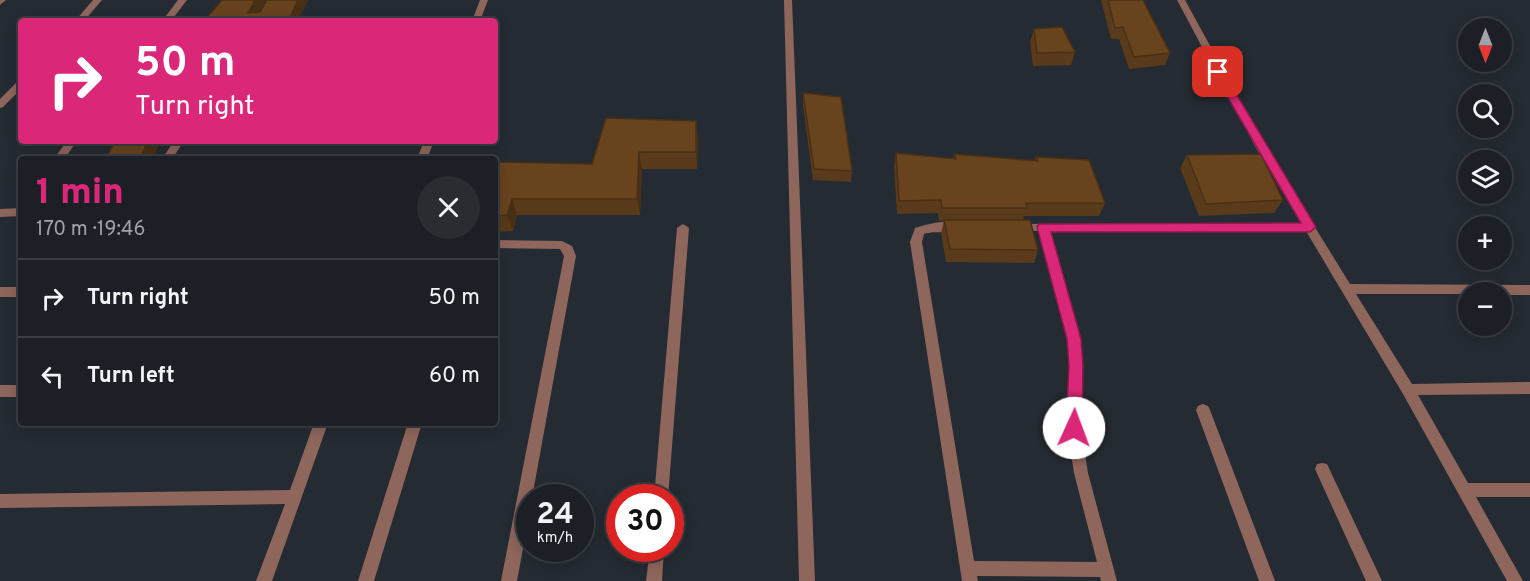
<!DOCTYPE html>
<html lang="en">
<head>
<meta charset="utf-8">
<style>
	body { margin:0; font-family:Overpass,sans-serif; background:#292d32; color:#f1f3f6; height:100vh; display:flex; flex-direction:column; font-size:22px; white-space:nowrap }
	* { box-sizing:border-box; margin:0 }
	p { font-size:20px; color:#a0a3a7 }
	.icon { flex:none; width:33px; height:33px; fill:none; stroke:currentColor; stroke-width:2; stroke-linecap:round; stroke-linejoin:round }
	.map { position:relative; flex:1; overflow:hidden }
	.panel { position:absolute; left:18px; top:156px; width:480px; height:270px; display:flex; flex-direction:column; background:#1c2026; border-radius:6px; box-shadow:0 3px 15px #0003,0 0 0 2px #3a3e43 }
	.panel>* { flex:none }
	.guide { position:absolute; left:18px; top:18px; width:480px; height:126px; border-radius:6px; box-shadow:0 3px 15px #0003,0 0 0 2px #3a3e43; background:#db2777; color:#fff; overflow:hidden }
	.needle { width:39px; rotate:180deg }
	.buttons { position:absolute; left:1458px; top:18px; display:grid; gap:12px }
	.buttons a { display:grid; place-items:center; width:54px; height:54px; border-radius:50%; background:#1c2026; box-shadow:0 3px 15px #0003,0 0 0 2px #3a3e43; font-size:30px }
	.speed { position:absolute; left:516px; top:484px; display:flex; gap:12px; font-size:30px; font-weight:700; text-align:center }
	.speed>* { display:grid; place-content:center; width:78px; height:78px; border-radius:50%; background:#1c2026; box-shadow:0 3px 15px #0003,0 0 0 2px #3a3e43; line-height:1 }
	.speed small { font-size:15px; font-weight:400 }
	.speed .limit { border:9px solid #d22; background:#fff; color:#111 }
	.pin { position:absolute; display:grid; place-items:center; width:51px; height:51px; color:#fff; margin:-26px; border-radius:12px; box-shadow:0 3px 9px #0006 }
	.me { position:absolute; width:66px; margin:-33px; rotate:2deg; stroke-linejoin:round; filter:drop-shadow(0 0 4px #0008) }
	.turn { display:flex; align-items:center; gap:21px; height:126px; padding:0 18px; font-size:27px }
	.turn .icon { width:78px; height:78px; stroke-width:2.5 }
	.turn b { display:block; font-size:42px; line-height:51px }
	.round { display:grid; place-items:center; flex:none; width:63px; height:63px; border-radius:32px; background:#292d32 }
	.overview { display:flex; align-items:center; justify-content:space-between; height:102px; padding:0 18px }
	h1 { font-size:36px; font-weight:800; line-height:45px; color:#db2777 }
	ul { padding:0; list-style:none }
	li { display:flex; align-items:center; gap:18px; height:78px; padding:0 18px; border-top:2px solid #3a3e43 }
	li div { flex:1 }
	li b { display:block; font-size:22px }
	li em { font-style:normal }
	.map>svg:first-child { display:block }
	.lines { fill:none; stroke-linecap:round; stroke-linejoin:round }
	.minor { fill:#8e665c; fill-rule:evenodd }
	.wall { fill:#593a1a }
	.shaded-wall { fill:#493015 }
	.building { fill:#68441e; stroke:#493015; stroke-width:1.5 }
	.route { fill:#db2777; stroke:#8e194d; stroke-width:1.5 }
</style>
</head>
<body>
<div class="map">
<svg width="1530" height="581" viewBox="0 0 1530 581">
	<rect width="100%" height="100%" fill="#252b32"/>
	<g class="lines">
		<!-- minor -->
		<g class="minor">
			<polygon points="0,0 6,0 0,5"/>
			<polygon points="93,0 102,0 84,21 75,21"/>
			<polygon points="178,0 187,0 171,21 162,21"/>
			<polygon points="480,0 488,0 480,21 472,21"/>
			<polygon points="784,0 792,0 815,581 799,581"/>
			<path d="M 1177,0 L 1185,0 L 1266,148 L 1350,284 L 1530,285 L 1530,295 L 1502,295 L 1502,292 L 1468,292 L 1468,294 L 1356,294 L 1412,384 L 1530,382 L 1530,394 L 1418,395 L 1468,483 L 1530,483 L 1530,497 L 1476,497 L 1523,581 L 1507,581 L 1403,394 L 1306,231 L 1051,231 L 1080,339 L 1082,366 L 1081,428 L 1088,473 L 1117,581 L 1101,581 L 1100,577 L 977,576 L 978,581 L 962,581 L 910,242 L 915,228 C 928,224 953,217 964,227 C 955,235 936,230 924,234 L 922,242 L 974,561 L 1097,562 L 1074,473 L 1067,428 L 1070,366 L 1068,339 L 1039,231 L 1017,231 L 1011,227 L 1013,224 L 1301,223 L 1256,148 Z"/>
			<polygon points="21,80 21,89 3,107 0,108 0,99 18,81"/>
			<polygon points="67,141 77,141 65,158 57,158 56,156"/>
			<polygon points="174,141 184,141 172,159 162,159"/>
			<polygon points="424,141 434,141 427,159 417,159"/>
			<polygon points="21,208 21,216 0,217 0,209"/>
			<polygon points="683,224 689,228 668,498 654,498 677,228"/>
			<polygon points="495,240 562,241 572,246 576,256 532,498 530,498 530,511 517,581 501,581 564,256 560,249 495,248"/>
			<rect x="0" y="287" width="21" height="10"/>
			<rect x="0" y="385" width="21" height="12"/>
			<polygon points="1203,404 1208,406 1210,410 1275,581 1259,581 1196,410 1198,406"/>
			<polygon points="314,423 328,423 272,581 256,581 285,504 0,508 0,494 290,490"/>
			<polygon points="408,423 422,423 374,581 358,581"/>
			<polygon points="1322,463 1327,464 1382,581 1366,581 1315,469 1317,464"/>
			<polygon points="650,549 664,549 662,581 646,581"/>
		</g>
	</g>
	<!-- wall -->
	<g class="wall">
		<polygon points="1101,0 1143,0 1170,53 1165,65 1129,69 1119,39 1111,39"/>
		<polygon points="1034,29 1075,52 1071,65 1033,66 1030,42"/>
		<polygon points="803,93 852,171 851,182 813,180 803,105"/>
		<polygon points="698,137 697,169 642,169 640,215 517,215 513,231 495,232 495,162 592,164"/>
		<polygon points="896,153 953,159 954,154 1034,161 1036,157 1105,203 1099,216 1024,216 1023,220 1038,250 1034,263 946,262 941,233 944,221 939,221 938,213 897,214 894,166"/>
		<polygon points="1187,155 1283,200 1274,213 1199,216 1180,168"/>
	</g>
	<!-- shaded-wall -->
	<g class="shaded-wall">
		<polygon points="255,0 266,0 254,21 248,13"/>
		<polygon points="298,0 308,0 298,21 288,21"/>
		<polygon points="696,121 698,137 697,169 696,152"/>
		<polygon points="148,141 160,141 153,159 140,159"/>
		<polygon points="639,152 642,169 640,215 637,199"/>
		<polygon points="512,199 517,215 513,231 507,215"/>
	</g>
	<!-- building -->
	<g class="building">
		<polygon points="222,0 255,0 248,13 260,12 267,0 298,0 288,21 204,21"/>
		<polygon points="1108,0 1143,0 1170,53 1134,57 1123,27 1115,28"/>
		<polygon points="1062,27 1075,52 1037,53 1034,29"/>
		<polygon points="803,93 841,97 852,171 814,169"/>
		<polygon points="606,118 696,121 696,152 639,152 637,199 512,199 507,215 495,216 495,162 592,164"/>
		<polygon points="115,141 148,141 140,159 106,159"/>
		<polygon points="896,153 956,159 954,154 1038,161 1036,157 1089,160 1105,203 1026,203 1027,208 942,208 941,200 899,201"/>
		<polygon points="1261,154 1283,200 1206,204 1187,155"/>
		<polygon points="944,220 1030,220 1038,250 950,249"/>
	</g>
	<!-- route -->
	<polygon class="route" points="1218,68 1223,72 1316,227 1310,232 1051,232 1081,339 1083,366 1082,428 1079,433 1074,435 1069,433 1066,428 1069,366 1067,339 1037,227 1039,224 1301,223 1213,72"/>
</svg>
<div class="buttons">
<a><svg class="needle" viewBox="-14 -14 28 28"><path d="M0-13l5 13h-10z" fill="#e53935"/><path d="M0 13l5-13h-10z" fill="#a0a3a7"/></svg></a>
<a><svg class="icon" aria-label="search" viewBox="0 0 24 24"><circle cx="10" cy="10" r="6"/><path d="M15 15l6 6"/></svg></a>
<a><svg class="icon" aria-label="layers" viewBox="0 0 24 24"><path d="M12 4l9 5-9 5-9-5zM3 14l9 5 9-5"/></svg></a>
<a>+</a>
<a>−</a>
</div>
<div class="speed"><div>24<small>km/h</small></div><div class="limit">30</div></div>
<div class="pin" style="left:1218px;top:72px;background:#d93025"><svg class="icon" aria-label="arrive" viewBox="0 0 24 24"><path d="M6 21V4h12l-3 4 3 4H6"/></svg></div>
<svg class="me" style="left:1074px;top:428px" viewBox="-20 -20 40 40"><circle r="19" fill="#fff"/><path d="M0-13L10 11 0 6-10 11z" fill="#db2777"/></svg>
<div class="guide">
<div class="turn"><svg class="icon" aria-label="right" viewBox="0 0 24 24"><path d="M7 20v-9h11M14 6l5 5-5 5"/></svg><div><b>50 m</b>Turn right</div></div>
</div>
<section class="panel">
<div class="overview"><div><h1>1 min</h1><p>170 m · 19:46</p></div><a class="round"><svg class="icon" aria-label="close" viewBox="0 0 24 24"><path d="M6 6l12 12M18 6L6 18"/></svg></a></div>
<ul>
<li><svg class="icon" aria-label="right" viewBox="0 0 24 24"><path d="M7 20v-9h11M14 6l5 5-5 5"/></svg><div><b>Turn right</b></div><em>50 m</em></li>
<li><svg class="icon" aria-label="left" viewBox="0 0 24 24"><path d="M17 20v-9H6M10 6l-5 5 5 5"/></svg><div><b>Turn left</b></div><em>60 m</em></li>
</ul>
</section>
</div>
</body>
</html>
